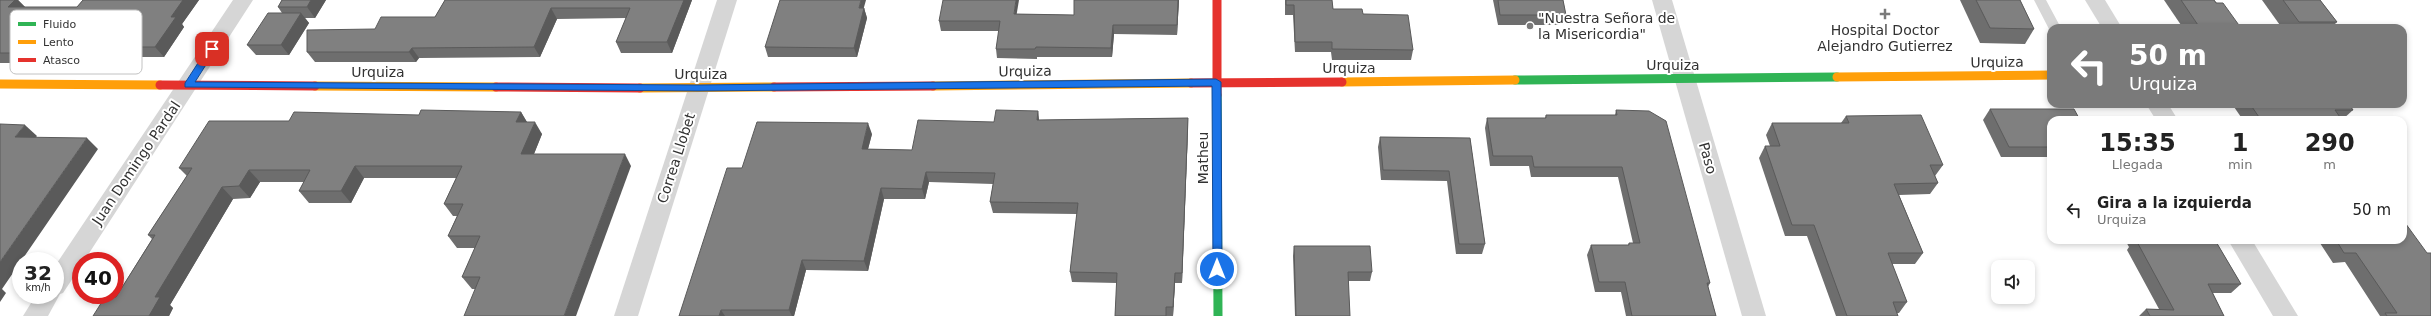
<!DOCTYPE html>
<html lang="es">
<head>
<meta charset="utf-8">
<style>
	body { margin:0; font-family:"DejaVu Sans",sans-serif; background:#f6f6f6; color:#222; height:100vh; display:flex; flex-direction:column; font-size:15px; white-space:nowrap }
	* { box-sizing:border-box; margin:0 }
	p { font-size:13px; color:#767676 }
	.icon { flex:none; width:22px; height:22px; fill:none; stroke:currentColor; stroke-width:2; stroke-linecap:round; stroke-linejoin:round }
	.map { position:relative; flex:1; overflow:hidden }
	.panel { position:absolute; left:2047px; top:116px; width:360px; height:128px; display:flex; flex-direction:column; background:#fff; border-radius:12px; box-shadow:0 2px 6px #0003 }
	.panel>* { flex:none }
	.hud { position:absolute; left:2047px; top:24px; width:360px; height:84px; border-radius:12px; box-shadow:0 2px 6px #0003; background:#7a7a7a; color:#fff; overflow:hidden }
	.controls { position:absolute; left:1991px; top:260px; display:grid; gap:8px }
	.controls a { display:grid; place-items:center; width:44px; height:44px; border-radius:8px; background:#fff; box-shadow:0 2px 6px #0003; font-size:20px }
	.speed { position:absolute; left:12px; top:252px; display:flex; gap:8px; font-size:20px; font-weight:700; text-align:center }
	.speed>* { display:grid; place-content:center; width:52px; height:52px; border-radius:50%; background:#fff; box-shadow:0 2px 6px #0003; line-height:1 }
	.speed small { font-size:10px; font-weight:400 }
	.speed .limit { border:6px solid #d22; background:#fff; color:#111 }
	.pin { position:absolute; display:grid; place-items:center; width:34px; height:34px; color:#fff; margin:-17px; border-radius:8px; box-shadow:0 2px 6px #0006 }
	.me { position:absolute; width:44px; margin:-22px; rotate:0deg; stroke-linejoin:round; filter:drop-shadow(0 0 3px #0008) }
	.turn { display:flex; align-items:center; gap:14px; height:84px; padding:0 16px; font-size:18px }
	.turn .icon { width:52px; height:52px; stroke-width:2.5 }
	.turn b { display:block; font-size:28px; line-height:34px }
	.eta { display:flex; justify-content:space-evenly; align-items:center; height:68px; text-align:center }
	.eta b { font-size:24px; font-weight:700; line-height:28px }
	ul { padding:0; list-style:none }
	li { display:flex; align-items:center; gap:12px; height:52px; padding:0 16px }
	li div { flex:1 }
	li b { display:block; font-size:15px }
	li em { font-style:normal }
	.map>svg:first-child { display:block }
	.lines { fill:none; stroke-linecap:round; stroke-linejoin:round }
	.lane { fill:#d6d6d6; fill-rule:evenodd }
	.street { fill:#d6d6d6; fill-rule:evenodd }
	.fast { stroke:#30b455; stroke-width:9 }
	.slow { stroke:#ff9f0a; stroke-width:9 }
	.jam { stroke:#e5322d; stroke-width:9 }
	.wall { fill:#6e6e6e }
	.shaded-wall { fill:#5a5a5a }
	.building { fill:#808080; stroke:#5a5a5a }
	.route { fill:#1a73e8; stroke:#114b97 }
	.poi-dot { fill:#7a7a7a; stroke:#fff; stroke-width:1.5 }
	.labels { text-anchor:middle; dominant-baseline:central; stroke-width:4; stroke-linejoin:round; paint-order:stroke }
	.poi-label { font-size:14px; fill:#323232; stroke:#fff; text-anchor:start }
	.street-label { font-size:14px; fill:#323232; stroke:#fff }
	.key { fill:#fff; stroke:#c2c2c2; stroke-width:1 }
	.key-label { font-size:11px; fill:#323232 }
</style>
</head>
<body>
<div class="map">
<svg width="2431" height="316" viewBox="0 0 2431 316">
	<rect width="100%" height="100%" fill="#fff"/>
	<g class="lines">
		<!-- lane -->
		<polygon class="lane" points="2034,0 2046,0 2061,28 2051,28 2050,31"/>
		<!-- street -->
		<g class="street">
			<polygon points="233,0 253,0 84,261 81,261 81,266 63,293 60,294 48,316 23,316 36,295 55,295 55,266"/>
			<polygon points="717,0 737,0 638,316 614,316"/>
			<polygon points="1652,0 1672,0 1766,316 1742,316"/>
			<polygon points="2085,0 2105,0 2122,28 2102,28"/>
			<polygon points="2146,104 2168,104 2178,120 2156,120"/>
			<polygon points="2228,240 2252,240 2298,316 2273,316"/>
		</g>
		<!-- fast -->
		<g class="fast">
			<polyline points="1515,80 1837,77"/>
			<polyline points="1217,95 1218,316"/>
		</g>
		<!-- slow -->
		<g class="slow">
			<polyline points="1837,77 2051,75"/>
			<polyline points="1342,82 1515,80"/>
			<polyline points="0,84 160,85"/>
			<polyline points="315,86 496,87"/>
			<polyline points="933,86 1191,83"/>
			<polyline points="640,88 774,87"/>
		</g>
		<!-- jam -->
		<g class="jam">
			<polyline points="1217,0 1217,95"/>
			<polyline points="1191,83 1342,82"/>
			<polyline points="160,85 315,86"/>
			<polyline points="496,87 640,88"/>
			<polyline points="774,87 933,86"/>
		</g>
	</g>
	<!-- wall -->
	<g class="wall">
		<polygon points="0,0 18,0 25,7 77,7 83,0 199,0 182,24 184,27 164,57 90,57 84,65 33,66 30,63 0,63"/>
		<polygon points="282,0 326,0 315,18 305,18 309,23 289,55 256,55 247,45 282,13 278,7"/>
		<polygon points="445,0 692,0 672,53 621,53 616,42 626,18 557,19 540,57 419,58 416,62 315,62 307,52 375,29 435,17"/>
		<polygon points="1179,0 1177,35 1114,34 1112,57 1037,57 1037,59 997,58 996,49 999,31 941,31 939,21 1017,14 1074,15"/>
		<polygon points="1285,0 1332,0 1333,9 1363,14 1413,50 1411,60 1332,60 1331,52 1295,52 1293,15 1285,15"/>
		<polygon points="1493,0 1563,0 1566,15 1563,25 1498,25"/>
		<polygon points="1960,0 2020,0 2034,29 2025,44 1980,43"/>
		<polygon points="2164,0 2214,0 2241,28 2183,28"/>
		<polygon points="2262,0 2320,0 2337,22 2331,28 2282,28"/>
		<polygon points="864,8 867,18 857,57 768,57 765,47"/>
		<polygon points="2232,104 2349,104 2353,110 2342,120 2243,120"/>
		<polygon points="1990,109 2051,120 2051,157 2001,157 1983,120"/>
		<polygon points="1616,110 1710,283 1708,287 1716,316 1626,316 1621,292 1595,292 1587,255 1591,245 1628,245 1629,243 1633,243 1618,177 1531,177 1529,166 1490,166 1485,128 1487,118 1545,118 1546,115 1615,115"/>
		<polygon points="1038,111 1039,120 1188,118 1188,129 1182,283 1175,283 1173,316 1115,316 1117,283 1072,282 1070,272 1077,214 993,213 990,202 993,184 929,182 925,199 884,199 868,271 806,270 794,316 679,316 742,168 872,134 868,149 912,150 994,122"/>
		<polygon points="521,112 527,122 542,134 534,154 631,166 475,289 472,289 462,277 475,248 457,248 448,236 457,216 453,216 444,204 456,178 364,178 351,203 309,203 299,191 304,182 260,182 250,198 233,199 170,305 173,308 169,316 93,316 116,297 152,239 148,235 187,176 179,168 289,121 419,115"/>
		<polygon points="1846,116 1943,165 1935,176 1938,183 1930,194 1899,195 1923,253 1915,264 1892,264 1907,302 1899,313 1897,313 1898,316 1836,316 1807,236 1785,236 1759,158 1765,146 1770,146 1766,135 1772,123 1841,123"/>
		<polygon points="1380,137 1470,138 1485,244 1482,254 1456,254 1447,181 1381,180 1378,147"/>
		<polygon points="2125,240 2215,240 2241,284 2231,293 2213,293 2224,316 2139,316 2146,309 2159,309 2127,250 2129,247"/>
		<polygon points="2318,240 2403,240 2427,253 2431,316 2380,316 2345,262 2333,263"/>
		<polygon points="1294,246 1372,272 1370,281 1348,281 1350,316 1295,316 1293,256"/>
	</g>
	<!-- shaded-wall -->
	<g class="shaded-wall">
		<polygon points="15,0 18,0 26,8 8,7"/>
		<polygon points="183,0 199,0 182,24 184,27 164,57 155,47 171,17"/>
		<polygon points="311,0 326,0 315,18 307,7"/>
		<polygon points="684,0 692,0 672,53 667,42"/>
		<polygon points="861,0 866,0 861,18 859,8"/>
		<polygon points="1016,0 1019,0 1015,24 1014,14"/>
		<polygon points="1178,0 1179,0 1177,35 1177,25"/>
		<polygon points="551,8 557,19 540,57 534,47"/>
		<polygon points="864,8 867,18 857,57 854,48"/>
		<polygon points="301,13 309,23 289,55 281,45"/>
		<polygon points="1113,25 1114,34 1112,57 1111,48"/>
		<polygon points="80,47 90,57 84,65 74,55"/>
		<polygon points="412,48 419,58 416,62 409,52"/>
		<polygon points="1038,111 1039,121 1037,120"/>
		<polygon points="521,112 528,124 516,122"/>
		<polygon points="1188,118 1188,129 1182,283 1182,273"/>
		<polygon points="535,122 542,134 529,166 521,154"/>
		<polygon points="868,123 872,134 865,160 862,149"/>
		<polygon points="25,125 37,136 27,148 15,137"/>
		<polygon points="87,138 98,149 2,289 6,293 0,302 0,262"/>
		<polygon points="625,154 631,166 576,316 564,316"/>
		<polygon points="355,166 364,178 351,203 341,191"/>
		<polygon points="249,170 260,182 250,198 239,186"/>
		<polygon points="926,172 929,182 925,199 922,189"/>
		<polygon points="222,187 233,199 170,305 173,308 169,316 149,316 155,297"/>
		<polygon points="881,188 884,199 868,271 864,261"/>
		<polygon points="802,260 806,270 794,316 792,316 789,310"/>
		<polygon points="1175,273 1175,283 1173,316 1173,307"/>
		<polygon points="721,310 725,316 719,316"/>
	</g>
	<!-- building -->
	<g class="building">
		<polygon points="0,0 15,0 8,7 77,7 83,0 183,0 171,17 176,17 155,47 80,47 74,55 23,55 25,53 0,53"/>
		<polygon points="282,0 311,0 307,7 278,7"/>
		<polygon points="445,0 684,0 667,42 616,42 630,8 551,8 534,47 412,48 409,52 307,52 307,30 375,29 381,17 435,17"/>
		<polygon points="780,0 861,0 859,8 864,8 854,48 765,47"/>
		<polygon points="943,0 1016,0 1014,14 1074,15 1074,0 1178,0 1177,25 1113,25 1111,48 1036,47 1035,49 996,49 1000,21 939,21"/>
		<polygon points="1286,0 1332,0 1333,9 1362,9 1363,14 1408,15 1413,50 1332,49 1332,42 1295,42 1294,5 1286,5"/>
		<polygon points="1498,0 1563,0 1566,15 1500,15"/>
		<polygon points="1976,0 2020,0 2034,29 1990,28"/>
		<polygon points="2181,0 2214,0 2216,3 2223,3 2241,28 2200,28"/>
		<polygon points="2283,0 2320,0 2337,22 2299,22"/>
		<polygon points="268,13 301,13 281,45 247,45"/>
		<polygon points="2250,104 2349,104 2353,110 2335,110 2342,120 2261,120"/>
		<polygon points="1990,109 2074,109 2080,120 2051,120 2051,147 2009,147"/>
		<polygon points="421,110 521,112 516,122 535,122 521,154 625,154 564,316 464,316 480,277 462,277 480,236 448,236 463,204 444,204 462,166 355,166 341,191 299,191 310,170 249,170 239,186 222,187 155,297 160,297 149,316 93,316 105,297 116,297 155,235 148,235 192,168 179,168 209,121 289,121 294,112 419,115"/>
		<polygon points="996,110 1038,111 1037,120 1188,118 1182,273 1175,273 1173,307 1166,307 1166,316 1115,316 1117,273 1070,272 1078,203 990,202 995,173 926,172 922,189 881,188 864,261 802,260 789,310 721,310 719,316 679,316 727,168 742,168 757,122 868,123 862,149 912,150 918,120 994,122"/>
		<polygon points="1616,110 1649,111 1666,121 1710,283 1707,283 1716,316 1632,316 1625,282 1599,282 1591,245 1629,245 1629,243 1640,243 1622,167 1534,167 1532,156 1493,156 1487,118 1546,118 1546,115 1617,115"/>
		<polygon points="1921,115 1943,165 1930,165 1938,183 1894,184 1923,253 1888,253 1907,302 1893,302 1898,316 1847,316 1814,225 1792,225 1765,146 1780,146 1772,123 1849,123 1846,116"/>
		<polygon points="0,124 25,125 15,137 87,138 0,262"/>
		<polygon points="1380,137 1470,138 1485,244 1459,244 1449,171 1383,170"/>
		<polygon points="2403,220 2427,253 2431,253 2431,316 2387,316 2385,313 2397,313 2356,253 2344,253 2336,240 2403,240"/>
		<polygon points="2136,240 2215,240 2241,284 2208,284 2224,316 2150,316 2146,309 2174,310"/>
		<polygon points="1294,246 1370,246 1372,272 1348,272 1350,316 1296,316"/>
	</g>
	<!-- route -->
	<polygon class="route" points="209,46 212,46 216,49 195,82 698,85 1216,79 1221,82 1222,269 1217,273 1213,269 1212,86 698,91 185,87 185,83"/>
	<!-- markers -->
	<g class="poi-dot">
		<path d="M1883 8h4v4h4v4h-4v4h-4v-4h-4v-4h4z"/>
		<circle cx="1530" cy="26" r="4"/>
	</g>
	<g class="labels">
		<!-- poi labels -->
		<g class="poi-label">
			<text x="1538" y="18">"Nuestra Señora de<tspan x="1538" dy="16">la Misericordia"</tspan></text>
			<text x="1885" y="30" text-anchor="middle">Hospital Doctor<tspan x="1885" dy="16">Alejandro Gutierrez</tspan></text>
		</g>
		<!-- street labels -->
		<g class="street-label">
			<text transform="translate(1997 62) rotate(-1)">Urquiza</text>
			<text x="1673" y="65">Urquiza</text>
			<text x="1349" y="68">Urquiza</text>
			<text transform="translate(1025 71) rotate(-1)">Urquiza</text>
			<text x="378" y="72">Urquiza</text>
			<text x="701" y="74">Urquiza</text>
			<text transform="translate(676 158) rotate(-72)">Correa Llobet</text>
			<text transform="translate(1203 158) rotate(-90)">Matheu</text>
			<text transform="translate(1708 158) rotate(74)">Paso</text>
			<text transform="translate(136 163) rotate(-56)">Juan Domingo Pardal</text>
		</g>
	</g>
	<!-- legend -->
	<rect x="10" y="10" width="132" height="64" rx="6" class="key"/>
	<rect x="18" y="22" width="18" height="4" fill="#30b455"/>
	<rect x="18" y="40" width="18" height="4" fill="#ff9f0a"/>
	<rect x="18" y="58" width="18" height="4" fill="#e5322d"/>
	<g class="key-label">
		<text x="43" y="28">Fluido</text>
		<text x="43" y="46">Lento</text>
		<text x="43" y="64">Atasco</text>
	</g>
</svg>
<div class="controls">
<a><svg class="icon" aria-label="sound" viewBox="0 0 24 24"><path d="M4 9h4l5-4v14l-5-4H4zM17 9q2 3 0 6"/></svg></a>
</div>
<div class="speed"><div>32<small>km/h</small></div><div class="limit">40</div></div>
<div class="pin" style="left:212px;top:49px;background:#d93025"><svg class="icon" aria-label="arrive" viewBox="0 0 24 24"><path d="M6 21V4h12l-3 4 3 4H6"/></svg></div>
<svg class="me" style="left:1217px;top:269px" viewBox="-20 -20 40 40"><circle r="17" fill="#1a73e8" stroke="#fff" stroke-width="3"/><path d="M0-11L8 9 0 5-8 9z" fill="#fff"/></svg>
<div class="hud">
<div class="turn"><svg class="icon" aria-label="left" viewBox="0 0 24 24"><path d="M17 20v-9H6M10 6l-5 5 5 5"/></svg><div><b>50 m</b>Urquiza</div></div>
</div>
<section class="panel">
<div class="eta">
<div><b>15:35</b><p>Llegada</p></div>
<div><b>1</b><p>min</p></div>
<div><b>290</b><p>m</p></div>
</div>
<ul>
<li><svg class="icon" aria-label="left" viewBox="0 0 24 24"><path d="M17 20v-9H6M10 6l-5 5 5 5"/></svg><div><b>Gira a la izquierda</b><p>Urquiza</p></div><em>50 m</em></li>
</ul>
</section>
</div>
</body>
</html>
